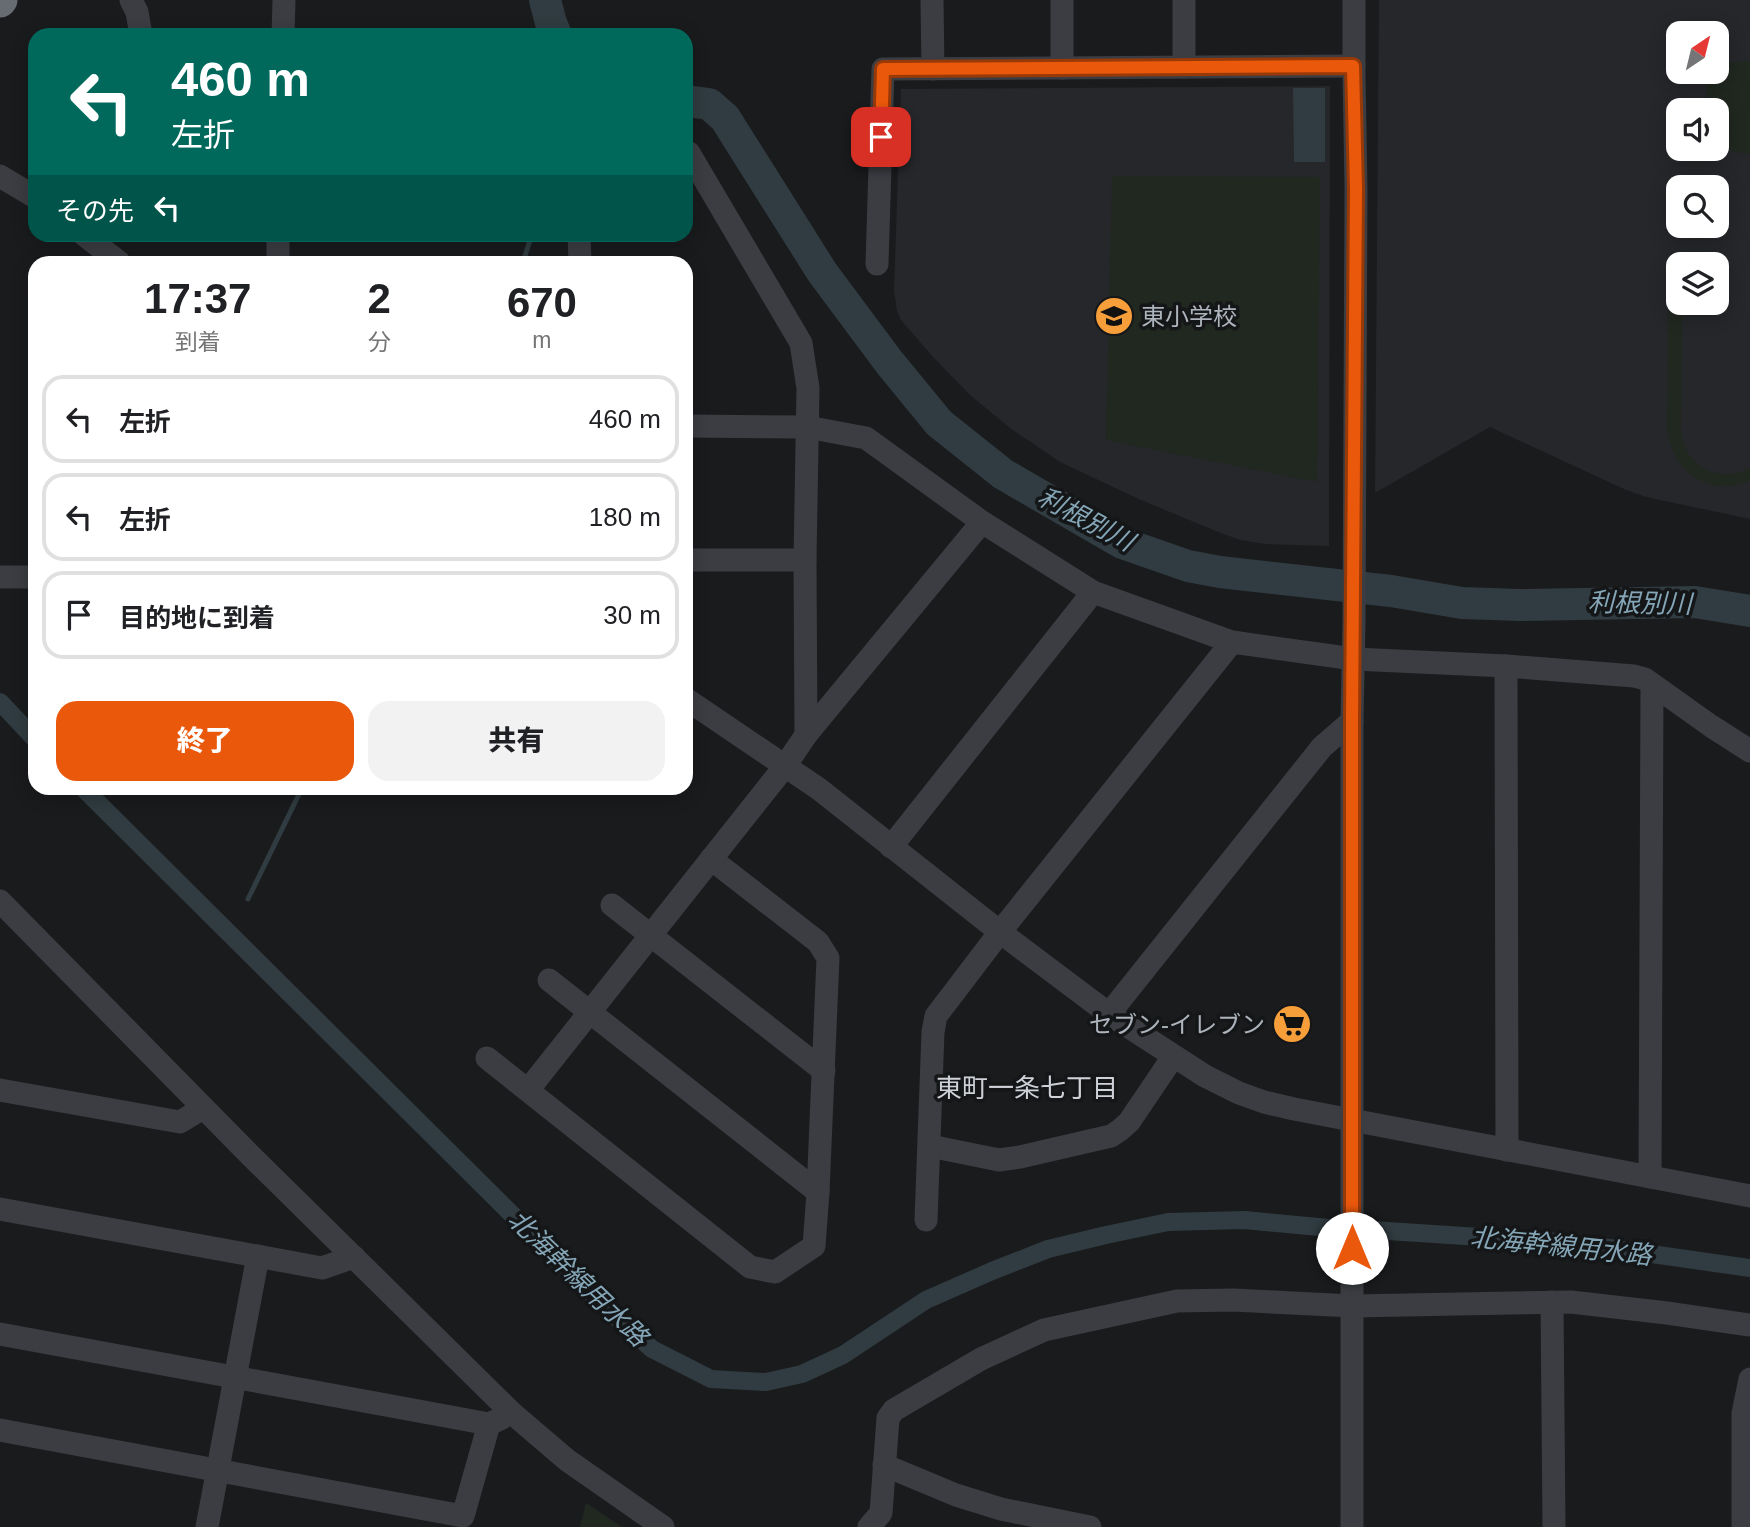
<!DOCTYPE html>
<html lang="ja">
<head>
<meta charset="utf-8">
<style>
	body { margin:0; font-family:Helvetica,"Noto Sans JP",sans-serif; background:#f2f2f2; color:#202124; height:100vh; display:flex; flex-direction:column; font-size:26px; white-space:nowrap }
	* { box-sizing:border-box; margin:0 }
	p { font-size:23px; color:#757577 }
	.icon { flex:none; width:38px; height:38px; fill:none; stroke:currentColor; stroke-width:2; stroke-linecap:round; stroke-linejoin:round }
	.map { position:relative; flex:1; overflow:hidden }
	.drawer { position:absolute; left:28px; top:256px; width:665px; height:539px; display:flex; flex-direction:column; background:#fff; border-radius:21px; box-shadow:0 4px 18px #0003 }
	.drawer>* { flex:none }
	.top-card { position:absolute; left:28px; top:28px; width:665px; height:214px; border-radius:21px; box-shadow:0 4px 18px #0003; background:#00695c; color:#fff; overflow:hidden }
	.needle { width:46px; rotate:35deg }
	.tools { position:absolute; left:1666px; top:21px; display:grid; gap:14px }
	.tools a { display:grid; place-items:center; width:63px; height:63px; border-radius:14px; background:#fff; box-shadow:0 4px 18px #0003; font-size:35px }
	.pin { position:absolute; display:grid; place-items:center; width:60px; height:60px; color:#fff; margin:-30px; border-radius:14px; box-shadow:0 4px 10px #0006 }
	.me { position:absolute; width:77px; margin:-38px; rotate:0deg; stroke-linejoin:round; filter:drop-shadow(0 0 5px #0008) }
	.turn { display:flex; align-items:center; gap:24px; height:147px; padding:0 28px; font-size:32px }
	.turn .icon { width:91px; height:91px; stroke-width:2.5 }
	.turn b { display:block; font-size:49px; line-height:60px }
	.then { display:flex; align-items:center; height:66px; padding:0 28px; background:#0003; gap:14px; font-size:26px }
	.eta { display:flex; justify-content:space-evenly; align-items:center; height:119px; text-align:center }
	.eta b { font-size:42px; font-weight:800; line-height:49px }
	.button { display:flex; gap:14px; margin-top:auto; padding:14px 28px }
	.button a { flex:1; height:80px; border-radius:21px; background:#ea580c; color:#fff; font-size:28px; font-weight:800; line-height:80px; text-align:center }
	.button a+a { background:#f2f2f2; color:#202124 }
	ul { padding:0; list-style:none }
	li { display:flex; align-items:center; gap:21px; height:88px; margin:0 14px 10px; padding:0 14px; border:4px solid #e0e0e0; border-radius:21px }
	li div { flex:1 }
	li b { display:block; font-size:26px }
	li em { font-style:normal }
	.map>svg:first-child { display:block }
	.built { fill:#26272a; fill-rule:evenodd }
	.green { fill:#202820 }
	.water { fill:#303c41 }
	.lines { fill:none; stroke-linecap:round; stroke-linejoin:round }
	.stream { stroke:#303c41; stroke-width:5 }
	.canal { stroke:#303c41; stroke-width:18 }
	.river { stroke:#303c41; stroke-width:32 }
	.minor { stroke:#3b3d42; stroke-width:23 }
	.highway { stroke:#676c73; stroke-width:33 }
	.route-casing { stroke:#983908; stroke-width:18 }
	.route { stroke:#ea580c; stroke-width:12 }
	.labels { text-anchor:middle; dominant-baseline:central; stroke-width:7; stroke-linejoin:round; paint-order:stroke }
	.poi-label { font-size:24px; fill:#adb4bc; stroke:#151618; text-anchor:start }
	.water-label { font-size:26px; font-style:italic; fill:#84a6b7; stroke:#151618 }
	.neighbourhood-label { font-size:26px; fill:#ced2d8; stroke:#151618 }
</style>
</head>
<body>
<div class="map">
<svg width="1750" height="1527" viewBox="0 0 1750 1527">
	<rect width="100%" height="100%" fill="#1a1b1d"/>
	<!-- built -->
	<g class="built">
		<path d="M 1379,0 L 1750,0 L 1750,519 L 1646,497 L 1626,490 L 1490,427 L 1375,493 ZM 1678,33 L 1717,33 L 1717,72 L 1678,72 ZM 1678,110 L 1717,110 L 1717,149 L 1678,149 ZM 1678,187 L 1717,187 L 1717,226 L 1678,226 ZM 1678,264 L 1717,264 L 1717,303 L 1678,303 Z"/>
		<polygon points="1330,86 1329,546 1266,544 1240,540 1218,532 1141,500 1060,462 1010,428 970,395 933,357 901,320 897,311 894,291 901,89"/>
	</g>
	<!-- green -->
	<g class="green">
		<polygon points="1750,61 1750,155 1732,151 1717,142 1717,110 1706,110 1707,72 1717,72 1717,63"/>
		<polygon points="1112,176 1320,177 1317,482 1106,440"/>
		<path d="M 1678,291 L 1678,303 L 1688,303 L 1682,316 L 1681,432 C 1686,467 1718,484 1750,468 L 1750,481 C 1709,499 1672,471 1667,429 L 1668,312 L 1671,301 Z"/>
		<polygon points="586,1503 622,1527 580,1527"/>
	</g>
	<!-- water -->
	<polygon class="water" points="1293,88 1325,88 1325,162 1294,162"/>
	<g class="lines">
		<!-- stream -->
		<g class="stream">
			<polyline points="523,262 532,234"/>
			<polyline points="248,899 302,788"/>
		</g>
		<!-- canal -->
		<g class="canal">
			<polyline points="0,702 35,739"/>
			<polyline points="83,788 605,1307 652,1349 711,1379 766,1382 802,1374 843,1355 926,1300 992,1271 1048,1249 1106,1235 1168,1222 1244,1220 1330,1228"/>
			<polyline points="1372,1230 1574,1243 1750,1268"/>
		</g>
		<!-- river -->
		<g class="river">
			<polyline points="545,0 551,23 556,35"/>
			<polyline points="686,101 709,104 725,118 822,272 889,362 939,423 1003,474 1122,543 1188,566 1220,572 1391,591 1462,603 1520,605 1695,602 1750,611"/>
		</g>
		<!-- minor -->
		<g class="minor">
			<polyline points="131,0 137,12 141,35"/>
			<polyline points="932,0 933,69"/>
			<polyline points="1184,0 1184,67"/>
			<polyline points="283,35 284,0"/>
			<polyline points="1062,68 1062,0"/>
			<polyline points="686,153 689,153 801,343 808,388 805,560 806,735"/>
			<polyline points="0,176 35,197"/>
			<polyline points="83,234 119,262"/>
			<polyline points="579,234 580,262"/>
			<polyline points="278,262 278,234"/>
			<polyline points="877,264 883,69 1354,66"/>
			<polyline points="686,426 807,427 866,438 982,522 1093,592 1232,642 1354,659 1506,666 1634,676 1645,679 1711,726 1750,751"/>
			<polyline points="686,560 805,560"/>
			<polyline points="0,577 35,577"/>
			<polyline points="1506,666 1507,1150"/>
			<polyline points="686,699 819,789 1000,932 1109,1014 1205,1076 1239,1093 1264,1102 1294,1109 1750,1196"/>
			<polyline points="891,847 1093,592"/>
			<polyline points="0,901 250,1155 512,1413 567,1460 663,1527"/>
			<polyline points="612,905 824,1071"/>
			<polyline points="549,980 818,1192"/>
			<polyline points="1109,1014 1322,747 1352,721"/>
			<polyline points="487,1058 750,1267 775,1272 814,1246 818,1192 828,958 818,942 711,859"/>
			<polyline points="0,1090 180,1122 203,1108"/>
			<polyline points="528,1090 785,766 806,735 982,522"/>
			<polyline points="930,1146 999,1160 1020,1157 1111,1136 1120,1130 1129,1122 1173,1057"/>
			<polyline points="1650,1177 1652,685"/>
			<polyline points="0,1209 322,1268 354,1257"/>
			<polyline points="926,1220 933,1032 936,1016 1000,932 1232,642"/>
			<polyline points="1552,1302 1554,1527"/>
			<polyline points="0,1334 489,1424 502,1418"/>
			<polyline points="0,1430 463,1516 489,1424"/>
			<polyline points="884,1465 956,1495 1001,1509 1090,1527"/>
			<polyline points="207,1527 258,1256"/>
			<polyline points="869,1527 881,1513 888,1418 894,1410 981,1359 1044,1330 1177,1301 1233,1300 1352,1306 1571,1302 1667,1313 1750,1325"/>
			<polyline points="1352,1527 1352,721 1354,621 1356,189 1354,74 1354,0"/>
			<polyline points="1743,1527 1743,1413 1750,1379"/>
		</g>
		<!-- highway -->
		<polyline class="highway" points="0,1 1,0"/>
	</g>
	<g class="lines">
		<defs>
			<polyline id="route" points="881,137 883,69 1353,66 1356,189 1352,721 1352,1248"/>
		</defs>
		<!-- route casing -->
		<use href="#route" class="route-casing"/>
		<!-- route -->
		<use href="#route" class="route"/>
	</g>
	<!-- icons -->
	<defs>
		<symbol id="school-disc" viewBox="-11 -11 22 22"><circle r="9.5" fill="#f59e3a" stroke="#151618"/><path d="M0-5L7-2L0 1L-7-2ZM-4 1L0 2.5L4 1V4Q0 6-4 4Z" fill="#111"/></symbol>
		<symbol id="supermarket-disc" viewBox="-11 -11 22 22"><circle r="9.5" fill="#f59e3a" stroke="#151618"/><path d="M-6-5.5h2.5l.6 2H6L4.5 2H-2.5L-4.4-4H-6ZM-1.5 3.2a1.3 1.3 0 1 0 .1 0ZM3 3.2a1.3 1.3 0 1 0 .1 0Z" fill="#111"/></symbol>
	</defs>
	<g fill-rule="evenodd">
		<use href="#school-disc" x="1092" y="294" width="44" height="44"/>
		<use href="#supermarket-disc" x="1270" y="1002" width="44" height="44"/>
	</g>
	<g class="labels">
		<!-- poi labels -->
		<g class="poi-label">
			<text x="1141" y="316">東小学校</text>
			<text x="1265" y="1024" text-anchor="end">セブン-イレブン</text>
		</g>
		<!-- water labels -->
		<g class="water-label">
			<text transform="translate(1086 519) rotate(28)">利根別川</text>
			<text transform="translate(1640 603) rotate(1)">利根別川</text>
			<text transform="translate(1561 1246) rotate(6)">北海幹線用水路</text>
			<text transform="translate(578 1278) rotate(44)">北海幹線用水路</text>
		</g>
		<!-- neighbourhood labels -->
		<g class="neighbourhood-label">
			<text x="1027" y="1088">東町一条七丁目</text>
		</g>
	</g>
</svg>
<div class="tools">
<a><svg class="needle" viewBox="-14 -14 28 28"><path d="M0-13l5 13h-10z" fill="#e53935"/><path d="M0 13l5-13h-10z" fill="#757577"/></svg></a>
<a><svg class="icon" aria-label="sound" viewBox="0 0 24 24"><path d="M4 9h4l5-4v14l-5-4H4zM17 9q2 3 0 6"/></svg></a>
<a><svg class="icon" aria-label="search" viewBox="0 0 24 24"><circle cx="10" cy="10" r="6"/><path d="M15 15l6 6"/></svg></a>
<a><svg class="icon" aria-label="layers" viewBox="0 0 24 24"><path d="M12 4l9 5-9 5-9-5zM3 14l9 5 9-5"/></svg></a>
</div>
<div class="pin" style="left:881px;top:137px;background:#d93025"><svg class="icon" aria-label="arrive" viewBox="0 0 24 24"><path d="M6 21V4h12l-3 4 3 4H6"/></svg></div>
<svg class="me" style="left:1352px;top:1248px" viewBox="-20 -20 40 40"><circle r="19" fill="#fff"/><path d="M0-13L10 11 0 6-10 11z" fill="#ea580c"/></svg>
<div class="top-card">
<div class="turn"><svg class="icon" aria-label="left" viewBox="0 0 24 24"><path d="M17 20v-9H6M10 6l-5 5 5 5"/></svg><div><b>460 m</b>左折</div></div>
<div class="then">その先<svg class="icon" aria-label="left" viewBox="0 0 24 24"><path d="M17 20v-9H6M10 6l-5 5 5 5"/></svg></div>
</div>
<section class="drawer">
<div class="eta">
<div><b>17:37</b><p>到着</p></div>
<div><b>2</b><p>分</p></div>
<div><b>670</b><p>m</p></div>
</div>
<ul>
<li><svg class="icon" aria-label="left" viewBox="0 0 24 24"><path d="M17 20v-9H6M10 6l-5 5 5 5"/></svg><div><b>左折</b></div><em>460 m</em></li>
<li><svg class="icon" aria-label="left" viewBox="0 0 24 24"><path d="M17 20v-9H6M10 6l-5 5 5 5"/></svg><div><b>左折</b></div><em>180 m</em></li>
<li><svg class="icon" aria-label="arrive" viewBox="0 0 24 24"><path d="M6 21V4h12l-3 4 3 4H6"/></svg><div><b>目的地に到着</b></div><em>30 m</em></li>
</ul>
<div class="button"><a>終了</a><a>共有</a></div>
</section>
</div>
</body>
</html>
